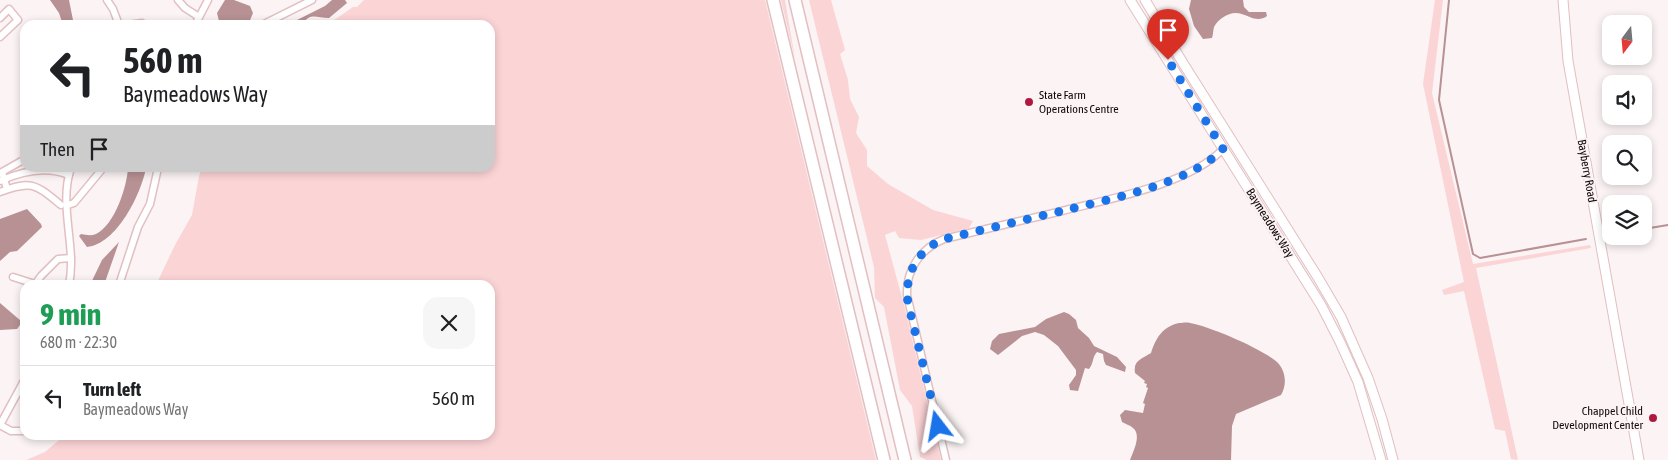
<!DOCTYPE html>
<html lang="en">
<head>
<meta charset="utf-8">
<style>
	body { margin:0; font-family:"Asap Condensed",sans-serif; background:#f6f6f6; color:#202124; height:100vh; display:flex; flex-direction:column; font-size:19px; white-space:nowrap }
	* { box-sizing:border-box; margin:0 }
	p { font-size:16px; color:#757577 }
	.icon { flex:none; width:28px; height:28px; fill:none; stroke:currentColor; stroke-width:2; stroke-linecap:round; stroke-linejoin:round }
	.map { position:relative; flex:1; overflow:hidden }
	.sheet { position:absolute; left:20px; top:280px; width:475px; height:160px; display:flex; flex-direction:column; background:#fff; border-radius:15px; box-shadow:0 2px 8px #0003 }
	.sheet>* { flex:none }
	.guide { position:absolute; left:20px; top:20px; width:475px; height:152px; border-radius:15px; box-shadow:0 2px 8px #0003; background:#fff; color:#202124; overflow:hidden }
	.needle { width:32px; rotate:196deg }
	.buttons { position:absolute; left:1602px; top:15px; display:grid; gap:10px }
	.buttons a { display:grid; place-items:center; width:50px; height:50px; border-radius:10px; background:#fff; box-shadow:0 2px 8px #0003; font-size:25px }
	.pin { position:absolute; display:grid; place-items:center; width:42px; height:42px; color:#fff; margin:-51px -21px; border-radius:50% 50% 50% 0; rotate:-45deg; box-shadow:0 0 5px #0007 }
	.pin .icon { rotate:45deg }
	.me { position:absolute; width:55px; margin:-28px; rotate:346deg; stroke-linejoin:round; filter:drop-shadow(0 0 4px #0008) }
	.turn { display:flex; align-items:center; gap:18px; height:105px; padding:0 20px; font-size:22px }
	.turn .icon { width:65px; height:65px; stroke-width:2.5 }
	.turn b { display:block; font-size:35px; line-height:42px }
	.then { display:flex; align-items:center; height:48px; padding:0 20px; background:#0003; gap:10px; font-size:19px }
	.round { display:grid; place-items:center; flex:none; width:52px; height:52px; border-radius:15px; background:#f6f6f6 }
	.headline { display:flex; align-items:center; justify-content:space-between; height:85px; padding:0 20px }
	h1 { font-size:30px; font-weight:700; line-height:38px; color:#1e9e55 }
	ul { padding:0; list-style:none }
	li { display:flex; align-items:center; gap:15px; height:65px; padding:0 20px; border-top:1px solid #e0e0e0 }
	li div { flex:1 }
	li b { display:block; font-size:19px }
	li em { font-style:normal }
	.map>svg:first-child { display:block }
	.green { fill:#fbd4d6 }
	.water { fill:#b79194 }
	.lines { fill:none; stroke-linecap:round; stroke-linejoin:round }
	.stream { stroke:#b79194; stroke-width:2 }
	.street-casing { stroke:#e2bfc1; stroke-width:9 }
	.secondary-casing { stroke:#e2bfc1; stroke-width:11 }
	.highway-casing { stroke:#e2bfc1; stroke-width:14 }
	.street { stroke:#fff; stroke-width:6 }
	.secondary { stroke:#fff; stroke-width:9 }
	.highway { stroke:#fff; stroke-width:11 }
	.route { stroke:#1a73e8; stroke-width:9; stroke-dasharray:0 16.2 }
	.poi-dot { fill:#ae1a3f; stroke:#fbf3f4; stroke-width:2 }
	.labels { text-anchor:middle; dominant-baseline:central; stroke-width:4; stroke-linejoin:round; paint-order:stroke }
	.poi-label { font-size:12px; fill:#130809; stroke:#fbf3f4; text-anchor:start }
	.street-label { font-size:12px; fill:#130809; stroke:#fbf3f4 }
</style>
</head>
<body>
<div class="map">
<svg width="1668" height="460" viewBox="0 0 1668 460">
	<rect width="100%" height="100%" fill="#fbf3f4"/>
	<!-- green -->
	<g class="green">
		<polygon points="364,0 765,0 876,460 26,460 45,452 65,435 490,435 490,285 156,285 175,245 192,215 199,176 202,168 490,168 490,25 319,25 330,23 353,7 357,7"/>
		<polygon points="781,0 785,0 795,59"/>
		<polygon points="809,0 831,0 845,50 840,54 848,80 850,99 859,117 856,133 867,150 867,166 888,184 933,210 973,221 969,228 921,240 899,238 895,231 885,235 904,305 941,460 927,460 920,457 912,406 900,390 884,307 875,298 874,267"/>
		<polygon points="1435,0 1443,0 1432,93 1473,264 1590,245 1591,248 1476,268 1518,460 1511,459 1505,431 1495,429 1464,291 1444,295 1442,290 1464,282 1423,84"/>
	</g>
	<!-- water -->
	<g class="water">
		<polygon points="50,0 69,0 74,25 63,25 59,13"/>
		<polygon points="225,0 234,0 250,6 253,13 248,25 220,25 217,13"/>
		<path d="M 332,0 L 345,0 L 347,3 L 329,18 C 316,18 310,12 302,25 L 287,25 L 325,6 Z"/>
		<path d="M 1191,0 L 1243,0 L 1244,7 L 1249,12 L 1266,12 L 1267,16 C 1252,27 1242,3 1222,18 C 1219,20 1216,23 1214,27 C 1213,31 1213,35 1212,38 L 1203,39 L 1194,26 L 1189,9 Z"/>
		<path d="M 128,168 L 146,168 C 141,194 117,244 87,247 L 79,236 L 81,234 C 86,235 91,236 96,234 C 115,225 127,186 128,168 Z"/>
		<polygon points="27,209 41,224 42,227 17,251 10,252 0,261 0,219"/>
		<polygon points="119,242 104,285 90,285 102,260"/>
		<polygon points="0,303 21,321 20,325 17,329 0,330"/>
		<path d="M 1064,312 L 1069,314 L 1076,320 L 1078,328 L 1089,338 L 1094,346 L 1117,357 L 1126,367 L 1125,372 L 1106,365 L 1104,361 L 1103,354 L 1097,352 C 1092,357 1094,363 1089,369 L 1085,368 L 1078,391 L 1070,390 L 1069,385 L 1076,375 L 1076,370 L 1058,346 L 1044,335 L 1035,332 L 1022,336 L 998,355 L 990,349 L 992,341 L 999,334 L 1035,327 L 1046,319 Z"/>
		<path d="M 1179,323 C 1182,323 1187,322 1190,323 C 1209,326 1265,350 1278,363 C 1286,372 1287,385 1281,395 L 1236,414 L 1232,426 L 1231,460 L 1130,460 C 1133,452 1142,435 1133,428 C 1130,425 1125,424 1122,422 L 1120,415 L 1125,410 L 1143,413 L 1145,404 L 1143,403 L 1148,388 L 1146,387 L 1147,384 L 1144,383 L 1145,381 L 1135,373 C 1133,360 1142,359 1151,353 C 1156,338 1162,327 1179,323 Z"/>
	</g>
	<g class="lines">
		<!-- stream -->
		<g class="stream">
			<polyline points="1449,0 1439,100 1473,254 1480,258 1586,239"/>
			<polyline points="1644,229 1668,225"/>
		</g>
		<defs>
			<g id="street">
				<polyline points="107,0 113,9 119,25"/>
				<polyline points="178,0 185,8 199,17"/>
				<polyline points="0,18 9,9 18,20 0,37"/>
				<polyline points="128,25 142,23"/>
				<polyline points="195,25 208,0"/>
				<polyline points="262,25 312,0"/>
				<path d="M 0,181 C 22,171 47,166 69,175"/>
				<polyline points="7,189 2,172 25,159"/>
				<path d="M 0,192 C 32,180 35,184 61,205"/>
				<polyline points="68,205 74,203 103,168"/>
				<polyline points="13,277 38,285"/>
				<polyline points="36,283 41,276 58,259 71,258"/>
				<path d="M 69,285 C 77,247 58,205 71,168"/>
				<polyline points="119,285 138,227 150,204 158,168"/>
				<polyline points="0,425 25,379"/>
				<polyline points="0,425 11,431 25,431"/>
				<path d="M 946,460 L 907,295 C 906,270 920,249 944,239 C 983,230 1023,220 1062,211 C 1109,199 1190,184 1223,149"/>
			</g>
			<g id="secondary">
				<polyline points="1130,0 1321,305 1340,342 1358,382 1381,460"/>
				<polyline points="1145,0 1183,63 1317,276 1341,317 1368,378 1382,419 1393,460"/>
				<polyline points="1563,0 1568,61 1639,460"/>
			</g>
			<g id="highway">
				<polyline points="773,0 884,460"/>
				<polyline points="795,0 905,460"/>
			</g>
		</defs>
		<!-- street casing -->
		<use href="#street" class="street-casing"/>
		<!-- secondary casing -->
		<use href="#secondary" class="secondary-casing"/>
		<!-- highway casing -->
		<use href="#highway" class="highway-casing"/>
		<!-- street -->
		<use href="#street" class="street"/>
		<!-- secondary -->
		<use href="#secondary" class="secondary"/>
		<!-- highway -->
		<use href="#highway" class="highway"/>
	</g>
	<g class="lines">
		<!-- route -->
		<path class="route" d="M 938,426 L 908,303 C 904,275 917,250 944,239 C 983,230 1023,220 1062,211 C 1109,199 1190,184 1223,149 L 1168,60"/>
	</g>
	<!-- markers -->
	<g class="poi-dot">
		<circle cx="1029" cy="102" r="5"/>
		<circle cx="1653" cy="418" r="5"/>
	</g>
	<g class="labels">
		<!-- poi labels -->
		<g class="poi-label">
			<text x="1039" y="95">State Farm<tspan x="1039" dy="14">Operations Centre</tspan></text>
			<text x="1643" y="411" text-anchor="end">Chappel Child<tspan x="1643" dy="14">Development Center</tspan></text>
		</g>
		<!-- street labels -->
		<g class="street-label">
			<text transform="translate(1587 171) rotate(80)">Bayberry Road</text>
			<text transform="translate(1270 223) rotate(58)">Baymeadows Way</text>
		</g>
	</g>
</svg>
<div class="buttons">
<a><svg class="needle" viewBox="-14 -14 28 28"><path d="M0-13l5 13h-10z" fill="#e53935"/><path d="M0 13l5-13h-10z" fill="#757577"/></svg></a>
<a><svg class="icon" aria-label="sound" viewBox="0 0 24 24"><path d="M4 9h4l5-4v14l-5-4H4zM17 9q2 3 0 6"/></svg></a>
<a><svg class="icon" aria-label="search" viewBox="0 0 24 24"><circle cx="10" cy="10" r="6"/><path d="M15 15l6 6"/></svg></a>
<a><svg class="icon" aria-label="layers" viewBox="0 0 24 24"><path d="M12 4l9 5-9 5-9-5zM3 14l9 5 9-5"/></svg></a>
</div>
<div class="pin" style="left:1168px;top:60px;background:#d93025"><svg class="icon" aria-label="arrive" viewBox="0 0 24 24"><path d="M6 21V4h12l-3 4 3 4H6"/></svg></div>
<svg class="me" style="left:938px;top:426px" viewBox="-20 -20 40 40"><path d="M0-17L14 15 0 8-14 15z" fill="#1a73e8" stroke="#fff" stroke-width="4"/></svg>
<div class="guide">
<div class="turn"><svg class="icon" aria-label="left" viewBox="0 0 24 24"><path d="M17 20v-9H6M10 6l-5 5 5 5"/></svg><div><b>560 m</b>Baymeadows Way</div></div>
<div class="then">Then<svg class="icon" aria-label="arrive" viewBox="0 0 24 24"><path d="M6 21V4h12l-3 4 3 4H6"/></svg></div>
</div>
<section class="sheet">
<div class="headline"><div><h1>9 min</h1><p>680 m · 22:30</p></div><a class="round"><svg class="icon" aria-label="close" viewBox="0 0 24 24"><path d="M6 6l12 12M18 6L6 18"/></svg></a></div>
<ul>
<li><svg class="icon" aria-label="left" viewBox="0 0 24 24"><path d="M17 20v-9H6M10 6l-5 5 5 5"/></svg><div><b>Turn left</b><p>Baymeadows Way</p></div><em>560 m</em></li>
</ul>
</section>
</div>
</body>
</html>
